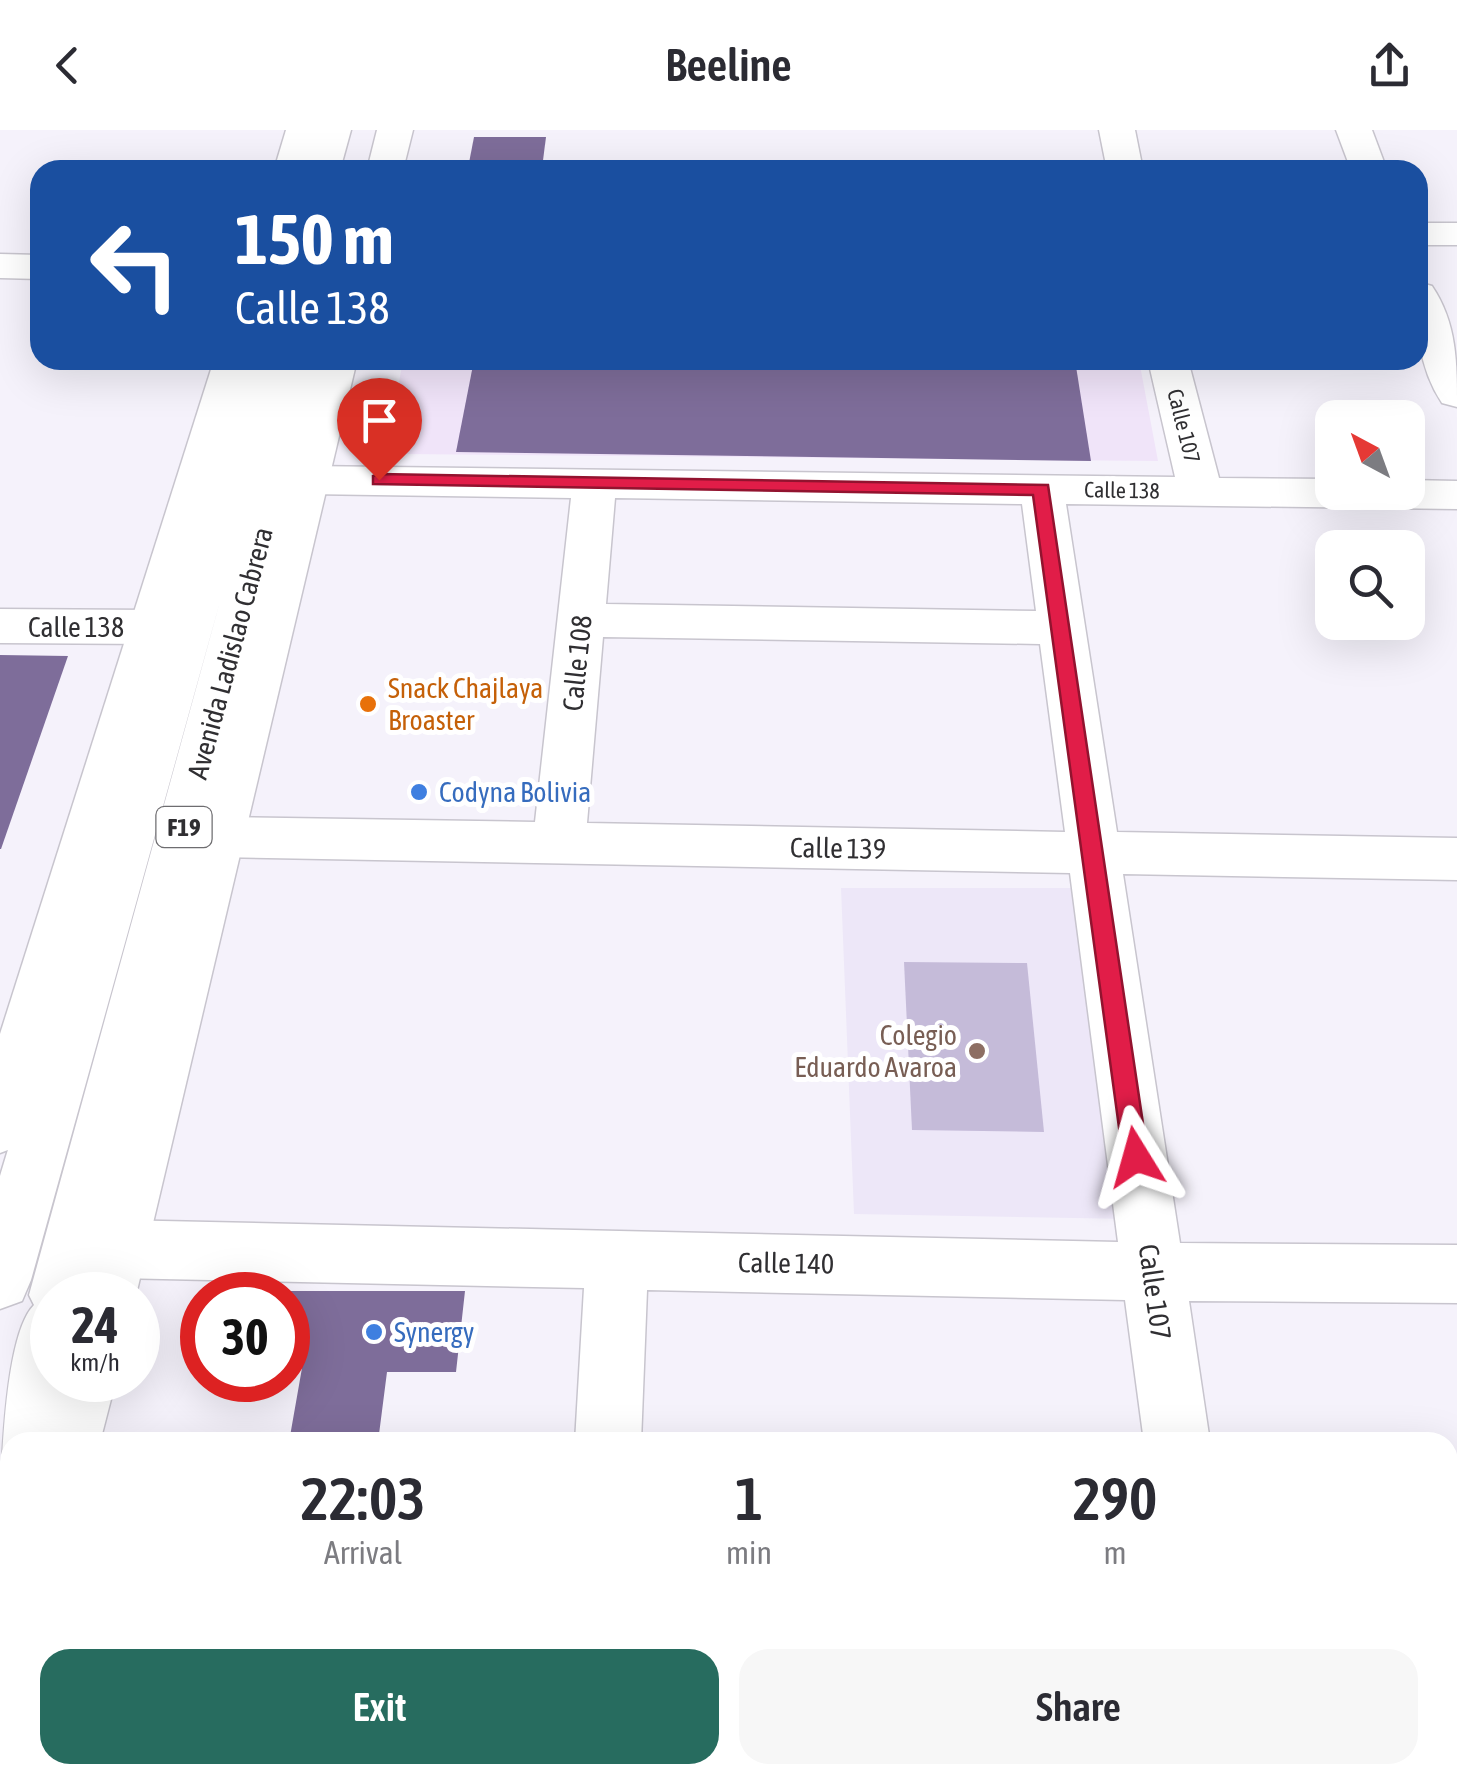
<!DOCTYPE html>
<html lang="en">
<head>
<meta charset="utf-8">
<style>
	body { margin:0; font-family:"Asap Condensed",sans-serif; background:#f7f7f7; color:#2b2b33; height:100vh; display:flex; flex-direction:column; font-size:38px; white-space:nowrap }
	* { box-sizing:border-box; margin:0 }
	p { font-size:32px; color:#7c7c81 }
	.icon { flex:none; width:55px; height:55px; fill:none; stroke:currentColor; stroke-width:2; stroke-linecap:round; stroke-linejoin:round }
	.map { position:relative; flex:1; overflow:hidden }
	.side { position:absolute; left:0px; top:1302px; width:1458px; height:352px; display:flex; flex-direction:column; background:#fff; border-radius:30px 30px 0 0; box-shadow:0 10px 40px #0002 }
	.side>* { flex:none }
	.guide { position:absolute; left:30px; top:30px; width:1398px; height:210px; border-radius:30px; box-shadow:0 10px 40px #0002; background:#1a4fa0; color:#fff; overflow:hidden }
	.needle { width:65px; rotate:319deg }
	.buttons { position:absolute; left:1315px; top:270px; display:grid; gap:20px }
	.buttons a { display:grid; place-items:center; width:110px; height:110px; border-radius:20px; background:#fff; box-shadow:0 10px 40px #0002; font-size:50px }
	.speed { position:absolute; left:30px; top:1142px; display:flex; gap:20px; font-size:50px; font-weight:700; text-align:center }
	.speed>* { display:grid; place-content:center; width:130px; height:130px; border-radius:50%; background:#fff; box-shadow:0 10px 40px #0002; line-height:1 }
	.speed small { font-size:25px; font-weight:400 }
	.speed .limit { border:15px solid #d22; background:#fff; color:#111 }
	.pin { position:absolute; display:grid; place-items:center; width:85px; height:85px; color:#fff; margin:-102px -42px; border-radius:50% 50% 50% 0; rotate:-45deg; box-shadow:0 0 10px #0007 }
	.pin .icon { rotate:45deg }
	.me { position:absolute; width:110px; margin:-55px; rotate:352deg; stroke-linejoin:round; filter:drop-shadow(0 0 8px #0008) }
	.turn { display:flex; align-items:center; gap:35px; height:210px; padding:0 40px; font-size:45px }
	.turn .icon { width:130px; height:130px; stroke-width:2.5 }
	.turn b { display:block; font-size:70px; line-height:85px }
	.eta { display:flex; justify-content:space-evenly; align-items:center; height:170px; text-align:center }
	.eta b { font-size:60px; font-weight:600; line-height:70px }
	.primary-button { display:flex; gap:20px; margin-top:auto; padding:20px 40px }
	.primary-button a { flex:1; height:115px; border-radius:30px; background:#276c5f; color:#fff; font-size:40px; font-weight:600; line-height:115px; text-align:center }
	.primary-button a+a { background:#f7f7f7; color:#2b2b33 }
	header { display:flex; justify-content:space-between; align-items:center; height:130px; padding:0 40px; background:#fff; font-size:45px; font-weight:600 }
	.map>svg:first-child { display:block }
	.built { fill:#ede7f8 }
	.industrial { fill:#f0e4f9 }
	.green { fill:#c5bbd9 }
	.building { fill:#7e6d9a }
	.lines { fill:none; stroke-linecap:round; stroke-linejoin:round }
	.minor-casing { stroke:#c8c5ce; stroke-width:3 }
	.major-casing { stroke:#c8c5ce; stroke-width:3 }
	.highway-casing { stroke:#c8c5ce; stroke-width:3 }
	.minor { fill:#fff; fill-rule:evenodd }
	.major { fill:#fff; fill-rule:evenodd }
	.highway { fill:#fff; fill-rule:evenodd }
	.route { fill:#e11d48; stroke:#92132f; stroke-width:2.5 }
	.food-dot { fill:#e8710a; stroke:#fff; stroke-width:4 }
	.shop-dot { fill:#3f7fe0; stroke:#fff; stroke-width:4 }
	.education-dot { fill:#8d6e63; stroke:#fff; stroke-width:4 }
	.labels { text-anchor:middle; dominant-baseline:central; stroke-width:10; stroke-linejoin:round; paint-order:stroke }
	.far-street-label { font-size:22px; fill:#302f32; stroke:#fff }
	.shield { fill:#fff; stroke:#6e6d70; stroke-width:2.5 }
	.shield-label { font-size:25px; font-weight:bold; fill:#302f32 }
	.street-label { font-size:28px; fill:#302f32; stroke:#fff }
	.food-label { font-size:28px; fill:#c56008; stroke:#fff; text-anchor:start }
	.shop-label { font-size:28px; fill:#366cbe; stroke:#fff; text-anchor:start }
	.education-label { font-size:28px; fill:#785e54; stroke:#fff; text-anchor:end }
</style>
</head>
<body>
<header><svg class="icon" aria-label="back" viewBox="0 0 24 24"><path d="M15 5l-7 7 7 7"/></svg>Beeline<svg class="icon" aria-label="share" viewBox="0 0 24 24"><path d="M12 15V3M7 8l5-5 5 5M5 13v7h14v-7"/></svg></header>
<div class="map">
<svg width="1457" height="1654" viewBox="0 0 1457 1654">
	<rect width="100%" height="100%" fill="#f5f2fb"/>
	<!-- built -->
	<polygon class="built" points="841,758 1082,758 1132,1089 854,1084"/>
	<!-- industrial -->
	<polygon class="industrial" points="403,230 1139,230 1158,331 402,324 388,313"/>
	<!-- green -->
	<polygon class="green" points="904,832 1027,833 1044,1002 912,1000"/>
	<!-- building -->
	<g class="building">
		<polygon points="474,7 546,7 542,38 468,38"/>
		<polygon points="474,230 1075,230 1091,331 456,322"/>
		<polygon points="0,525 68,526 1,719 0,719"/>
		<polygon points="274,1161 465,1161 456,1242 387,1242 378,1312 289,1312 302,1238 288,1238 288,1165 274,1165"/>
	</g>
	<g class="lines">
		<defs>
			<g id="minor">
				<polygon points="1099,0 1135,0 1143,40 1107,40"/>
				<polygon points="1336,0 1372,0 1387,40 1351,40"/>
				<rect x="1418" y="93" width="39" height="22"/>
				<polygon points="0,124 40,125 40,149 0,148"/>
				<path d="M 1418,152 L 1432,156 C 1457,193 1457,233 1457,277 L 1442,273 C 1418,237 1415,194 1418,152 Z"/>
				<path d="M 1148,230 L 1188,230 L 1219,348 L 1332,349 L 1332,362 L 1408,362 L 1408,350 L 1457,351 L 1457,379 L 1066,374 L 1117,702 L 1457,708 L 1457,750 L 1123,744 L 1180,1113 L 1457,1115 L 1457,1173 L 1189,1171 L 1210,1312 L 1144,1312 L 1125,1170 L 647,1160 L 641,1312 L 575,1312 L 584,1158 L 116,1148 L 94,1139 L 85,1119 L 94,1099 L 116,1090 L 1118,1112 L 1070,743 L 218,727 L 200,721 L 192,707 L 200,693 L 218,687 L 535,692 L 571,368 L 307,364 L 292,360 L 285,350 L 292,340 L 307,336 L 1175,347 ZM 615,368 L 1022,374 L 1036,481 L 606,474 ZM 603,507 L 1040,514 L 1065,702 L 587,693 Z"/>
				<polygon points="0,479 152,480 169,485 176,497 169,509 152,514 0,513"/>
				<rect x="555" y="1645" width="74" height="9"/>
				<polygon points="1188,1645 1262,1645 1263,1654 1189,1654"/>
			</g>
			<g id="major">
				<polygon points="315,0 351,0 340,40 304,40"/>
				<path d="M 247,230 L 327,230 L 93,1165 L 52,1165 L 52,1250 L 71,1250 L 55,1312 L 10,1312 L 10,1428 L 0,1432 C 0,1378 0,1209 34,1175 L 29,1165 L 221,468 L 31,1150 L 22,1171 L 0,1179 L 0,1046 Z"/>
			</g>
			<g id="highway">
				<polygon points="286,0 322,0 310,40 274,40"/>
				<polygon points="377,0 413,0 403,40 367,40"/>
				<polygon points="214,230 254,230 30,997 21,1015 0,1023 0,904"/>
				<polygon points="317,230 357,230 136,1165 72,1165"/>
				<polygon points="52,1245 52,1250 116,1250 100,1312 34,1312"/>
				<polygon points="10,1506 10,1614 0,1618 0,1510"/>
			</g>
		</defs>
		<!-- minor casing -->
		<use href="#minor" class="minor-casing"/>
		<!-- major casing -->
		<use href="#major" class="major-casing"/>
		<!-- highway casing -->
		<use href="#highway" class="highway-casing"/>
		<!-- minor -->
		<use href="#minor" class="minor"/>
		<!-- major -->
		<use href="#major" class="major"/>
		<!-- highway -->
		<use href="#highway" class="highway"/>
	</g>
	<!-- route -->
	<polygon class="route" points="379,344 1048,355 1148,1027 1144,1035 1136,1038 1127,1035 1123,1027 1033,365 373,354 373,346"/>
	<!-- markers -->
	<circle class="food-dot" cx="368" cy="574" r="10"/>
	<g class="shop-dot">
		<circle cx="419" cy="662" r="10"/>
		<circle cx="374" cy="1202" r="10"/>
	</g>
	<circle class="education-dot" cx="977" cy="921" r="10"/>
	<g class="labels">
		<!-- far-street labels -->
		<g class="far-street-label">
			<text transform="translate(1184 296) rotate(76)">Calle 107</text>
			<text transform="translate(1122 360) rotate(1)">Calle 138</text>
		</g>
		<!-- shield labels -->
		<rect class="shield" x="156.5" y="677" width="55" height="40" rx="8"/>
		<g class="shield-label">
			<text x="184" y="697">F19</text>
		</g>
		<!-- street labels -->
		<g class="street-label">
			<text x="76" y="497">Calle 138</text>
			<text transform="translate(230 523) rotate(-75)">Avenida Ladislao Cabrera</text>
			<text transform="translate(577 533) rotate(-84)">Calle 108</text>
			<text transform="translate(838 718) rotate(1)">Calle 139</text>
			<text transform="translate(786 1133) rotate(1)">Calle 140</text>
			<text transform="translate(1155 1162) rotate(82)">Calle 107</text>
		</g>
		<!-- food labels -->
		<g class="food-label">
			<text x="388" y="558">Snack Chajlaya<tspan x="388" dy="32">Broaster</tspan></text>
		</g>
		<!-- shop labels -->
		<g class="shop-label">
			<text x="439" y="662">Codyna Bolivia</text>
			<text x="394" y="1202">Synergy</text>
		</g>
		<!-- education labels -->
		<g class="education-label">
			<text x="957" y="905">Colegio<tspan x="957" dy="32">Eduardo Avaroa</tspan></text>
		</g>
	</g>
</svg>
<div class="buttons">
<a><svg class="needle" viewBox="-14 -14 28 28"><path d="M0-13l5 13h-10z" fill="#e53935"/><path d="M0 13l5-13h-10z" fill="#7c7c81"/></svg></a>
<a><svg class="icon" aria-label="search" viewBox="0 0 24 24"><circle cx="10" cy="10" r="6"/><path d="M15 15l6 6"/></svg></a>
</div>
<div class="speed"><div>24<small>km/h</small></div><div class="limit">30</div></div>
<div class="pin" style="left:379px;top:350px;background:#d93025"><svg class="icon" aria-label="arrive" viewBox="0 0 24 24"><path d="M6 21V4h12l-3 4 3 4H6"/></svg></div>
<svg class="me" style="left:1136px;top:1027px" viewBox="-20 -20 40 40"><path d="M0-17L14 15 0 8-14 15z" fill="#e11d48" stroke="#fff" stroke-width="4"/></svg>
<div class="guide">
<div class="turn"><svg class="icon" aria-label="left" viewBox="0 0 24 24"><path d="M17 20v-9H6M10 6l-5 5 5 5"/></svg><div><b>150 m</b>Calle 138</div></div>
</div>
<section class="side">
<div class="eta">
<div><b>22:03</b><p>Arrival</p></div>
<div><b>1</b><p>min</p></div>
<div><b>290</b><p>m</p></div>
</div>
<div class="primary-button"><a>Exit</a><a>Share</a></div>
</section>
</div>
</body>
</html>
